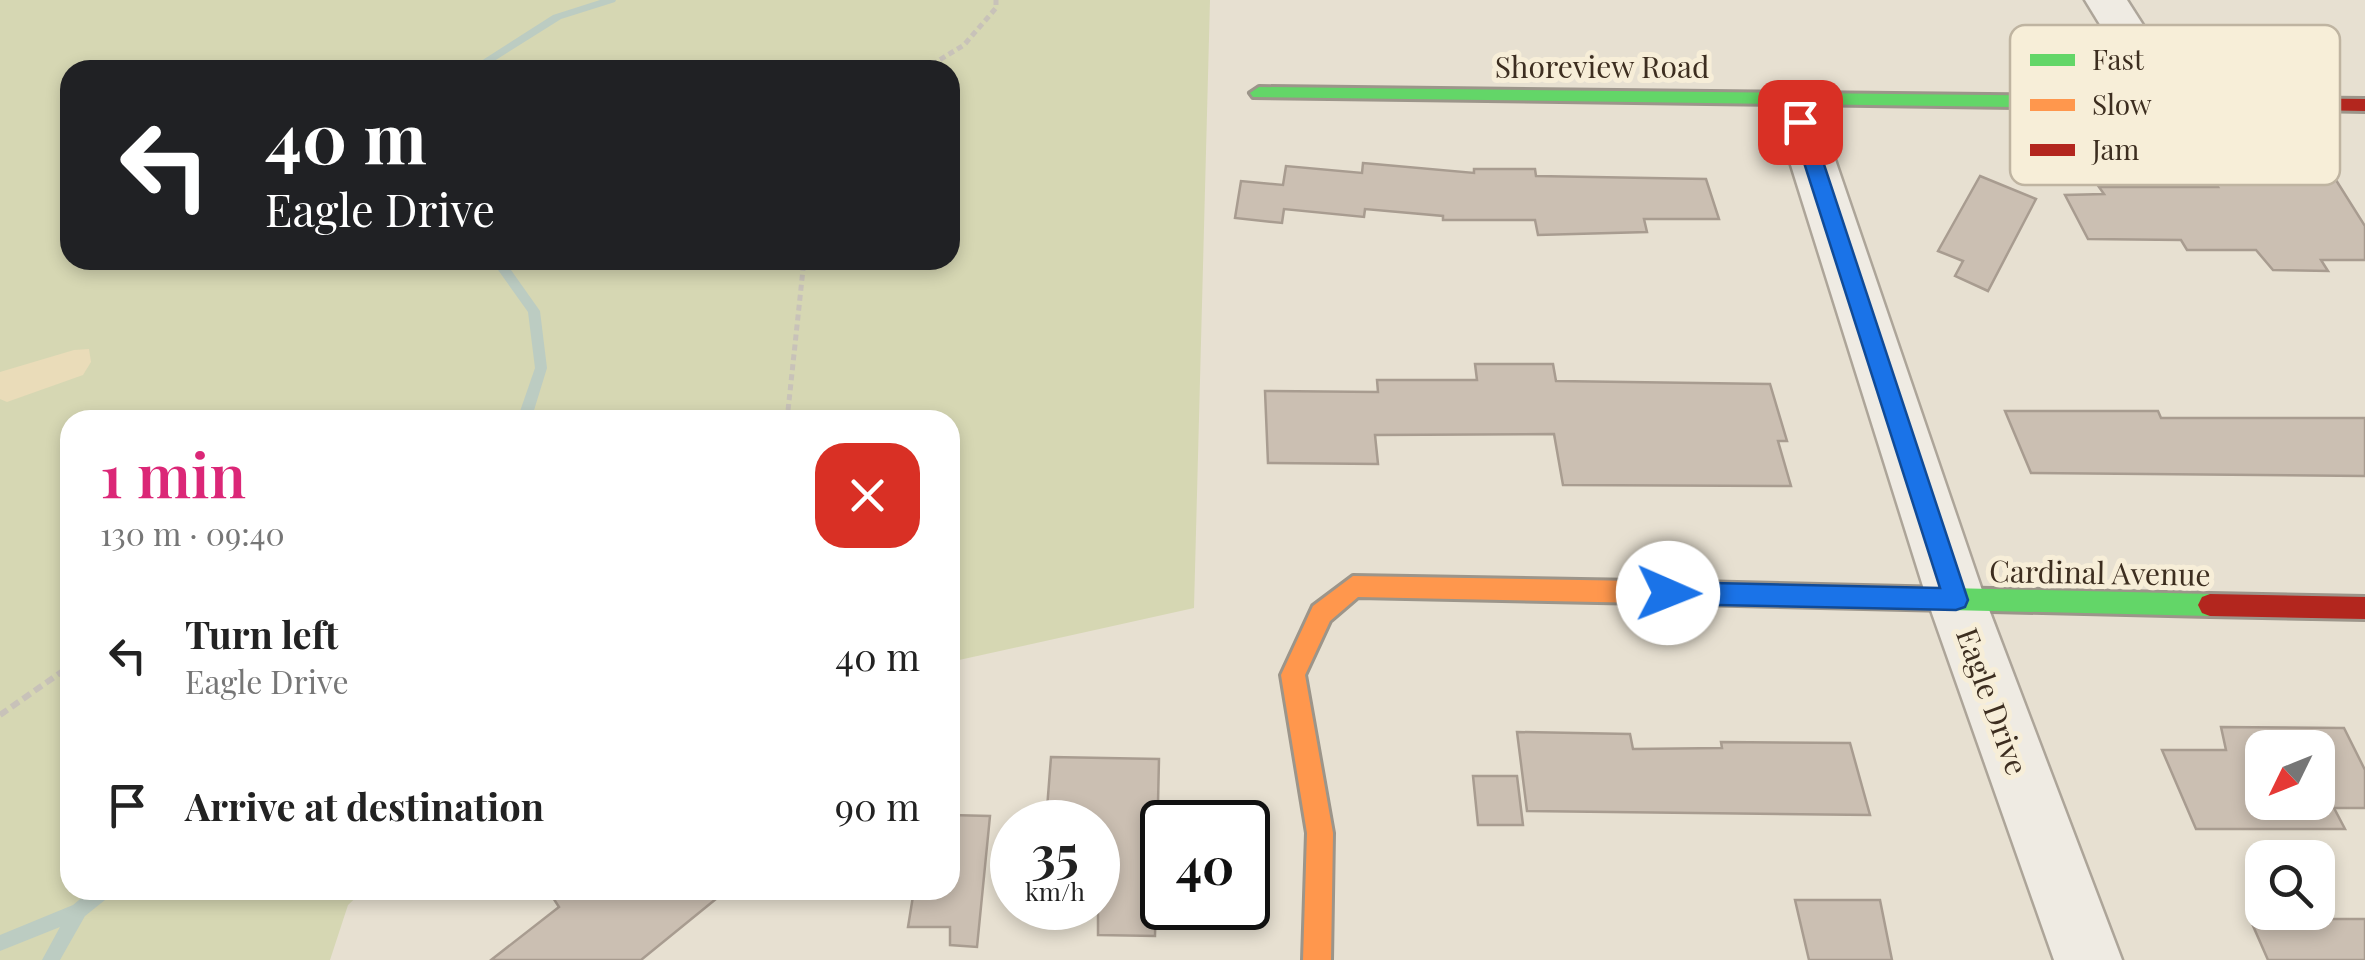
<!DOCTYPE html>
<html lang="en">
<head>
<meta charset="utf-8">
<style>
	body { margin:0; font-family:"Playfair Display",serif; background:#f2f2f2; color:#222; height:100vh; display:flex; flex-direction:column; font-size:38px; white-space:nowrap }
	* { box-sizing:border-box; margin:0 }
	p { font-size:32px; color:#767676 }
	.icon { flex:none; width:55px; height:55px; fill:none; stroke:currentColor; stroke-width:2; stroke-linecap:round; stroke-linejoin:round }
	.map { position:relative; flex:1; overflow:hidden }
	.details { position:absolute; left:60px; top:410px; width:900px; height:490px; display:flex; flex-direction:column; background:#fff; border-radius:30px; box-shadow:0 5px 15px #0003 }
	.details>* { flex:none }
	.banner { position:absolute; left:60px; top:60px; width:900px; height:210px; border-radius:30px; box-shadow:0 5px 15px #0003; background:#202124; color:#fff; overflow:hidden }
	.needle { width:65px; rotate:227deg }
	.fabs { position:absolute; left:2245px; top:730px; display:grid; gap:20px }
	.fabs a { display:grid; place-items:center; width:90px; height:90px; border-radius:20px; background:#fff; box-shadow:0 5px 15px #0003; font-size:50px }
	.speed { position:absolute; left:990px; top:800px; display:flex; gap:20px; font-size:50px; font-weight:700; text-align:center }
	.speed>* { display:grid; place-content:center; width:130px; height:130px; border-radius:50%; background:#fff; box-shadow:0 5px 15px #0003; line-height:1 }
	.speed small { font-size:25px; font-weight:400 }
	.speed .limit { border:5px solid #111; border-radius:15px; background:#fff; color:#111 }
	.pin { position:absolute; display:grid; place-items:center; width:85px; height:85px; color:#fff; margin:-42px; border-radius:20px; box-shadow:0 5px 15px #0006 }
	.me { position:absolute; width:110px; margin:-55px; rotate:91deg; stroke-linejoin:round; filter:drop-shadow(0 0 8px #0008) }
	.turn { display:flex; align-items:center; gap:35px; height:210px; padding:0 40px; font-size:45px }
	.turn .icon { width:130px; height:130px; stroke-width:2.5 }
	.turn b { display:block; font-size:70px; line-height:85px }
	.round { display:grid; place-items:center; flex:none; width:105px; height:105px; border-radius:30px; background:#f2f2f2 }
	.headline { display:flex; align-items:center; justify-content:space-between; height:170px; padding:0 40px }
	h1 { font-size:60px; font-weight:600; line-height:75px; color:#db2777 }
	ul { padding:0; list-style:none }
	li { display:flex; align-items:center; gap:30px; height:150px; padding:0 40px }
	li div { flex:1 }
	li b { display:block; font-size:38px }
	li em { font-style:normal }
	.map>svg:first-child { display:block }
	.green { fill:#d6d7b3; fill-rule:evenodd }
	.sand { fill:#eadcb9 }
	.lines { fill:none; stroke-linecap:round; stroke-linejoin:round }
	.stream { fill:#bcccc2; fill-rule:evenodd }
	.building { fill:#cbbfb2; stroke:#a89c90; stroke-width:2.5; fill-rule:evenodd }
	.street-casing { stroke:#ada599; stroke-width:5 }
	.fast-casing { stroke:#9c958a; stroke-width:6 }
	.slow-casing { stroke:#9c958a; stroke-width:6 }
	.jam-casing { stroke:#9c958a; stroke-width:6 }
	.path-far1 { stroke:#c8c2b9; stroke-width:5; stroke-dasharray:6 4; stroke-linecap:butt }
	.path { stroke:#c8c2b9; stroke-width:6; stroke-dasharray:9 5; stroke-linecap:butt }
	.street { fill:#efebe3; fill-rule:evenodd }
	.fast { fill:#63d668; fill-rule:evenodd }
	.slow { fill:#ff974d; fill-rule:evenodd }
	.jam { fill:#b3261e; fill-rule:evenodd }
	.route { fill:#1a73e8; stroke:#114b97; stroke-width:2.5 }
	.labels { text-anchor:middle; dominant-baseline:central; stroke-width:10; stroke-linejoin:round; paint-order:stroke }
	.street-label { font-size:30px; fill:#3d2e20; stroke:#f7eed8 }
	.key { fill:#f7eed8; stroke:#bfb4a1; stroke-width:2.5 }
	.key-label { font-size:28px; fill:#3d2e20 }
</style>
</head>
<body>
<div class="map">
<svg width="2365" height="960" viewBox="0 0 2365 960">
	<rect width="100%" height="100%" fill="#e7e0d1"/>
	<!-- green -->
	<path class="green" d="M 0,0 L 1210,0 L 1194,608 L 950,662 L 950,420 L 70,420 L 70,890 L 364,890 L 348,905 L 330,960 L 0,960 ZM 70,70 L 950,70 L 950,260 L 70,260 Z"/>
	<!-- sand -->
	<polygon class="sand" points="89,349 91,362 83,375 7,402 0,399 0,372 74,350"/>
	<g class="lines">
		<!-- stream -->
		<g class="stream">
			<polygon points="600,0 616,0 615,2 561,19 480,70 467,70 553,15"/>
			<polygon points="491,260 504,260 540,311 547,368 531,420 517,420 535,368 528,312"/>
			<polygon points="91,890 112,890 110,896 85,916 60,960 42,960 60,927 0,951 0,935 73,905"/>
		</g>
	</g>
	<!-- building -->
	<g class="building">
		<polygon points="1363,163 1474,173 1474,169 1535,169 1536,176 1706,179 1719,219 1644,219 1647,232 1538,235 1535,220 1443,220 1443,216 1365,209 1364,217 1284,209 1282,223 1235,218 1241,181 1283,185 1286,166 1362,173"/>
		<polygon points="2207,169 2252,170 2258,179 2336,180 2365,226 2365,260 2321,260 2328,271 2273,270 2256,250 2187,250 2181,240 2088,239 2065,195 2104,194 2099,187 2218,187"/>
		<polygon points="1980,176 2036,199 1988,291 1955,276 1963,261 1938,251"/>
		<polygon points="1475,364 1553,364 1556,381 1770,384 1787,441 1778,441 1791,486 1563,485 1554,434 1375,435 1378,464 1268,463 1265,391 1378,392 1377,380 1477,380"/>
		<polygon points="2005,411 2158,411 2161,418 2365,418 2365,476 2031,473"/>
		<path d="M 2221,727 L 2344,728 L 2365,770 L 2365,808 L 2334,808 L 2345,829 L 2196,829 L 2162,750 L 2226,750 ZM 2262,748 L 2318,748 L 2318,802 L 2262,802 Z"/>
		<polygon points="1517,732 1630,734 1633,749 1722,748 1721,742 1850,743 1870,815 1527,811"/>
		<polygon points="1051,757 1159,759 1155,936 1098,935 1098,822 1046,822"/>
		<polygon points="1473,776 1517,776 1523,825 1478,825"/>
		<polygon points="950,815 990,816 977,947 950,945 950,927 908,927 914,890 950,890"/>
		<polygon points="548,890 727,890 641,960 491,960 559,907"/>
		<polygon points="1795,900 1880,900 1892,960 1809,960"/>
		<polygon points="2250,919 2365,919 2365,960 2268,960"/>
	</g>
	<g class="lines">
		<defs>
			<g id="street">
				<polygon points="2085,0 2127,0 2191,100 2185,111 2169,115 2153,111"/>
				<polygon points="1792,83 1808,87 1814,98 1985,599 2122,960 2054,960 1927,599 1770,98 1776,87"/>
			</g>
			<g id="fast">
				<polygon points="1259,87 2172,97 2181,103 2172,109 1253,97 1250,93"/>
				<polygon points="1695,582 2210,594 2218,597 2222,605 2218,613 2210,616 1695,604 1687,600 1683,593 1687,586"/>
			</g>
			<polygon id="slow" points="1353,576 1695,582 1703,586 1707,593 1703,600 1695,604 1358,597 1330,621 1305,675 1333,833 1331,960 1303,960 1307,833 1281,675 1313,606"/>
			<g id="jam">
				<polygon points="2172,97 2365,99 2365,111 2166,107 2163,103"/>
				<polygon points="2210,594 2365,597 2365,619 2210,616 2202,613 2198,605 2202,597"/>
			</g>
		</defs>
		<!-- street casing -->
		<use href="#street" class="street-casing"/>
		<!-- fast casing -->
		<use href="#fast" class="fast-casing"/>
		<!-- slow casing -->
		<use href="#slow" class="slow-casing"/>
		<!-- jam casing -->
		<use href="#jam" class="jam-casing"/>
		<!-- path-far1 -->
		<g class="path-far1">
			<polyline points="923,70 964,45 996,8 996,0"/>
			<polyline points="787,420 804,260"/>
		</g>
		<!-- path -->
		<polyline class="path" points="0,715 70,666"/>
		<!-- street -->
		<use href="#street" class="street"/>
		<!-- fast -->
		<use href="#fast" class="fast"/>
		<!-- slow -->
		<use href="#slow" class="slow"/>
		<!-- jam -->
		<use href="#jam" class="jam"/>
	</g>
	<!-- route -->
	<polygon class="route" points="1800,116 1810,122 1968,600 1965,607 1956,610 1668,604 1660,601 1656,593 1660,585 1668,582 1940,588 1791,122"/>
	<g class="labels">
		<!-- street labels -->
		<g class="street-label">
			<text x="1602" y="66">Shoreview Road</text>
			<text transform="translate(2100 572) rotate(1)">Cardinal Avenue</text>
			<text transform="translate(1993 701) rotate(70)">Eagle Drive</text>
		</g>
	</g>
	<!-- legend -->
	<rect x="2010" y="25" width="330" height="160" rx="15" class="key"/>
	<rect x="2030" y="54" width="45" height="12" fill="#63d668"/>
	<rect x="2030" y="99" width="45" height="12" fill="#ff974d"/>
	<rect x="2030" y="144" width="45" height="12" fill="#b3261e"/>
	<g class="key-label">
		<text x="2092" y="70">Fast</text>
		<text x="2092" y="115">Slow</text>
		<text x="2092" y="160">Jam</text>
	</g>
</svg>
<div class="fabs">
<a><svg class="needle" viewBox="-14 -14 28 28"><path d="M0-13l5 13h-10z" fill="#e53935"/><path d="M0 13l5-13h-10z" fill="#767676"/></svg></a>
<a><svg class="icon" aria-label="search" viewBox="0 0 24 24"><circle cx="10" cy="10" r="6"/><path d="M15 15l6 6"/></svg></a>
</div>
<div class="speed"><div>35<small>km/h</small></div><div class="limit">40</div></div>
<div class="pin" style="left:1800px;top:122px;background:#d93025"><svg class="icon" aria-label="arrive" viewBox="0 0 24 24"><path d="M6 21V4h12l-3 4 3 4H6"/></svg></div>
<svg class="me" style="left:1668px;top:593px" viewBox="-20 -20 40 40"><circle r="19" fill="#fff"/><path d="M0-13L10 11 0 6-10 11z" fill="#1a73e8"/></svg>
<div class="banner">
<div class="turn"><svg class="icon" aria-label="left" viewBox="0 0 24 24"><path d="M17 20v-9H6M10 6l-5 5 5 5"/></svg><div><b>40 m</b>Eagle Drive</div></div>
</div>
<section class="details">
<div class="headline"><div><h1>1 min</h1><p>130 m · 09:40</p></div><a class="round" style="background:#d93025;color:#fff"><svg class="icon" aria-label="close" viewBox="0 0 24 24"><path d="M6 6l12 12M18 6L6 18"/></svg></a></div>
<ul>
<li><svg class="icon" aria-label="left" viewBox="0 0 24 24"><path d="M17 20v-9H6M10 6l-5 5 5 5"/></svg><div><b>Turn left</b><p>Eagle Drive</p></div><em>40 m</em></li>
<li><svg class="icon" aria-label="arrive" viewBox="0 0 24 24"><path d="M6 21V4h12l-3 4 3 4H6"/></svg><div><b>Arrive at destination</b></div><em>90 m</em></li>
</ul>
</section>
</div>
</body>
</html>
